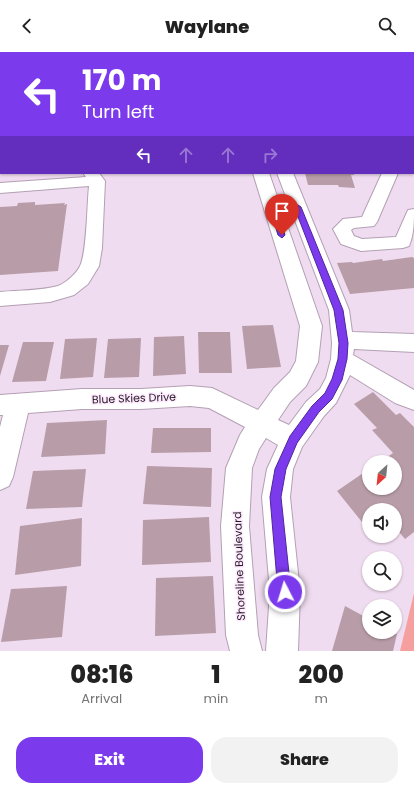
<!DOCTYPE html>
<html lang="en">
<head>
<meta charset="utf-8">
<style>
	body { margin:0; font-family:Poppins,sans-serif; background:#f2f2f2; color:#222; height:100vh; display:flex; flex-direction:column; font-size:15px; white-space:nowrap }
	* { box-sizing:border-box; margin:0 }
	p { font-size:13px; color:#767676 }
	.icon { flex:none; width:22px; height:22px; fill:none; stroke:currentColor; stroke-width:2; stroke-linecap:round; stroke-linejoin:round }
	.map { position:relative; height:599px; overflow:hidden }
	.details { display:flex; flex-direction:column; background:#fff; flex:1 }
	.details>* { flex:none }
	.banner { position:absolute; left:0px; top:0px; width:414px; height:122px; box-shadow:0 1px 3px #0004; background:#7c3aed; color:#fff; overflow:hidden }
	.needle { width:26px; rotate:207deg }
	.buttons { position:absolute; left:362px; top:403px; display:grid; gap:8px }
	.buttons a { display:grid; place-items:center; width:40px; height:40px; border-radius:50%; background:#fff; box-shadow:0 1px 3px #0004; font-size:20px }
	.pin { position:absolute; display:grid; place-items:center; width:34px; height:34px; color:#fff; margin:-41px -17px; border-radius:50% 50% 50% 0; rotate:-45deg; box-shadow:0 0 4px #0007 }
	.pin .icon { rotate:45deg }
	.me { position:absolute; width:44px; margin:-22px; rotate:355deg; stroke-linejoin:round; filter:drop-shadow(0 0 3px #0008) }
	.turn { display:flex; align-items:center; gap:14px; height:84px; padding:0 16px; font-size:18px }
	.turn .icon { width:52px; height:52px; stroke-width:2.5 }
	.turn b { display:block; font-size:28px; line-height:34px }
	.lanes { display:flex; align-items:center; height:38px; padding:0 16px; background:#0003; justify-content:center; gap:20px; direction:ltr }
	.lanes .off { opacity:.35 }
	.eta { display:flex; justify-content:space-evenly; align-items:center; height:68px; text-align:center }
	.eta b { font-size:24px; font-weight:800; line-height:28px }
	.button { display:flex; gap:8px; margin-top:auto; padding:8px 16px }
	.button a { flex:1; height:46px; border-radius:16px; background:#7c3aed; color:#fff; font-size:16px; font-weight:800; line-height:46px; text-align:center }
	.button a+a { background:#f2f2f2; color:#222 }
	header { display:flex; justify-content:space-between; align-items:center; height:52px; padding:0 16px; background:#fff; font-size:18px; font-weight:800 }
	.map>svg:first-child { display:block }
	.green { fill:#f59f9e }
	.building { fill:#b89da8 }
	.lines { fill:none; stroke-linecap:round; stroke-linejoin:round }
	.minor-casing { stroke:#b3a0b3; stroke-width:2 }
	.major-casing { stroke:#b3a0b3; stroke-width:2 }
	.minor { fill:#fff; fill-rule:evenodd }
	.major { fill:#fff; fill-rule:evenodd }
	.route { fill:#7c3aed; stroke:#51269a }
	.labels { text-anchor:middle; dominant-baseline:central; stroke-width:3; stroke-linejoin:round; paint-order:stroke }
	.street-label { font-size:11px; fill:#231c23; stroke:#fee9fe }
</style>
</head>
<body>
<header><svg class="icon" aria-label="back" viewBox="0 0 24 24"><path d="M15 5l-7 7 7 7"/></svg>Waylane<svg class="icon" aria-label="search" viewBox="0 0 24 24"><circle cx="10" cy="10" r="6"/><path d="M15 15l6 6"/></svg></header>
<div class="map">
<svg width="414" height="599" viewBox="0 0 414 599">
	<rect width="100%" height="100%" fill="#f0dcf0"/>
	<!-- green -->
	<g class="green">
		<polygon points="0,0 116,0 1,1 1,34"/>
		<polygon points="414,541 414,599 400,599"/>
	</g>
	<!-- building -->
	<g class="building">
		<polygon points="305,121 354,121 354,123 351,123 355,136 339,135 338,133 308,133"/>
		<polygon points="35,150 35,153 65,151 64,153 67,152 58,219 0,223 0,155 17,154 18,151"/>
		<polygon points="412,205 414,206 414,236 350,242 337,211 352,210 353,211 382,207 383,209"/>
		<polygon points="273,273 281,315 247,317 242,274"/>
		<polygon points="198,280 230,280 232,321 199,321"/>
		<polygon points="184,284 186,322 153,324 154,285"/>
		<polygon points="97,286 93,325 60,327 65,287"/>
		<polygon points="141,286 139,325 104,326 108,287"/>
		<polygon points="23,290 54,290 46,329 12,330"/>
		<polygon points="0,293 9,293 0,324"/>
		<polygon points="373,340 396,363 400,361 414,375 414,480 405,487 395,475 395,458 369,458 369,473 366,475 337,439 369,417 369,436 395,436 395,410 380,410 393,401 372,378 377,376 354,352"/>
		<polygon points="107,368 105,402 41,405 47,371"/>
		<polygon points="153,376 211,376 211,400 151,401"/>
		<polygon points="147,414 212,416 211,455 143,452"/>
		<polygon points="86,417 82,455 26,457 33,419"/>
		<polygon points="209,465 211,510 142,513 143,468"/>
		<polygon points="82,466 81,514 15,523 20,474"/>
		<polygon points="213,524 216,581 155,584 156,526"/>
		<polygon points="67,534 62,585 1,590 11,537"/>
		<polygon points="345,554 369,567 369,580 393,580 397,582 393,599 332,599"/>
	</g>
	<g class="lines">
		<defs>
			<g id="minor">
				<polygon points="231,0 243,0 244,1 232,1"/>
				<rect x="378" y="0" width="12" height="1"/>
				<polygon points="413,31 414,32 414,40 413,39"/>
				<rect x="413" y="100" width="1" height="8"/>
				<rect x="0" y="106" width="1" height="10"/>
				<path d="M 83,121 L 99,121 L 105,129 L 102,196 L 99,214 L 88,232 L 74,243 L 50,250 L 0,254 L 0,240 C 19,238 40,239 58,234 C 66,231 77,221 80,214 C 87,200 87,152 89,134 L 0,141 L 0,131 L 86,125 Z"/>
				<polygon points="253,121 269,121 322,274 318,310 306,334 290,350 278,368 289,373 306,350 320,337 326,326 331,307 332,291 329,258 277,121 293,121 349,258 352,280 414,282 414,300 354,297 353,303 414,338 414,358 395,351 350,323 336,351 324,364 302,395 293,417 290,445 300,540 298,599 266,599 270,540 262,445 267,417 278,393 266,386 259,397 252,416 249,474 258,583 262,599 230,599 226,583 221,474 226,416 240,383 245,375 209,356 190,354 141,357 82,357 28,361 13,425 9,434 0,438 0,375 3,363 0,363 0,343 82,337 141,337 190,334 212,336 258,358 274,336 290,320 296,309 300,274"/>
				<path d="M 382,121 L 398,121 L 377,170 L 374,174 L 354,176 L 351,178 L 354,184 L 362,187 L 396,185 L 408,158 L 414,157 C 414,169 414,183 409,194 L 403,196 L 361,199 L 341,192 L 333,177 L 343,167 L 362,165 Z"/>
			</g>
			<g id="major">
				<rect x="0" y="39" width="1" height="8"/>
				<rect x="413" y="52" width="1" height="8"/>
				<rect x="0" y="58" width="1" height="9"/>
				<rect x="413" y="72" width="1" height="8"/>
			</g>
		</defs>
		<!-- minor casing -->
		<use href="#minor" class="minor-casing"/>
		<!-- major casing -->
		<use href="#major" class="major-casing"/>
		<!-- minor -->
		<use href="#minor" class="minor"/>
		<!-- major -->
		<use href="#major" class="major"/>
	</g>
	<!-- route -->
	<polygon class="route" points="298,153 301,155 343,258 348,291 347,307 342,328 332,347 319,360 297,391 286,417 281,445 291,540 289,545 285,547 280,545 278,540 270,445 275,417 290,384 312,354 325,341 332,327 338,307 339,291 334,258 295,157 277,158 285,183 282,186 278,183 270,156 273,154"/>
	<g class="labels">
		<!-- street labels -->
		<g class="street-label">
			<text transform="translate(134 346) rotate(-2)">Blue Skies Drive</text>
			<text transform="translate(239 514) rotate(-92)">Shoreline Boulevard</text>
		</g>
	</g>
</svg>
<div class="buttons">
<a><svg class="needle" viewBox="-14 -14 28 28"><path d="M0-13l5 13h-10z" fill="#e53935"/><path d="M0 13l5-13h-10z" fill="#767676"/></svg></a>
<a><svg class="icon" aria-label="sound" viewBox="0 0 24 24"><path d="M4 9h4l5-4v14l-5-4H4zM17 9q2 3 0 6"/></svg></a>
<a><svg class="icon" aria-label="search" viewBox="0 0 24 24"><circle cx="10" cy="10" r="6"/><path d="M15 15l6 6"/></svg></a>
<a><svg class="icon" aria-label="layers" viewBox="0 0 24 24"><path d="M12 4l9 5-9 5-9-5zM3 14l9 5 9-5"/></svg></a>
</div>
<div class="pin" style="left:282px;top:183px;background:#d93025"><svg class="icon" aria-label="arrive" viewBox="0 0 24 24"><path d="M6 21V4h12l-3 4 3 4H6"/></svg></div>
<svg class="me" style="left:285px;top:540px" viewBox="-20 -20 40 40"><circle r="17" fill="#7c3aed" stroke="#fff" stroke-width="3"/><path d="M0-11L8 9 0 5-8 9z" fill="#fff"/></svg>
<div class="banner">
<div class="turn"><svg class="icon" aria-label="left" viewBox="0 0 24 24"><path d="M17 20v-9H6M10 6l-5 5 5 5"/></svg><div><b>170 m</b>Turn left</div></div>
<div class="lanes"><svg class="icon" aria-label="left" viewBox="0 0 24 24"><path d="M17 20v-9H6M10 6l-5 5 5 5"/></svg><svg class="icon off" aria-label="ahead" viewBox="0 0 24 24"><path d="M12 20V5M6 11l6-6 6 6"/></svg><svg class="icon off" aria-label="ahead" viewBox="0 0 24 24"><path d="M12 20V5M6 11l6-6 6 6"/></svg><svg class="icon off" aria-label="right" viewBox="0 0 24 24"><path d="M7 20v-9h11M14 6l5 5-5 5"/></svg></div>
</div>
</div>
<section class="details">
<div class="eta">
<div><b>08:16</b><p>Arrival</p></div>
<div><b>1</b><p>min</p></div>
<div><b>200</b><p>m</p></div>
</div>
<div class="button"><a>Exit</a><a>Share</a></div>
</section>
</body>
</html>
